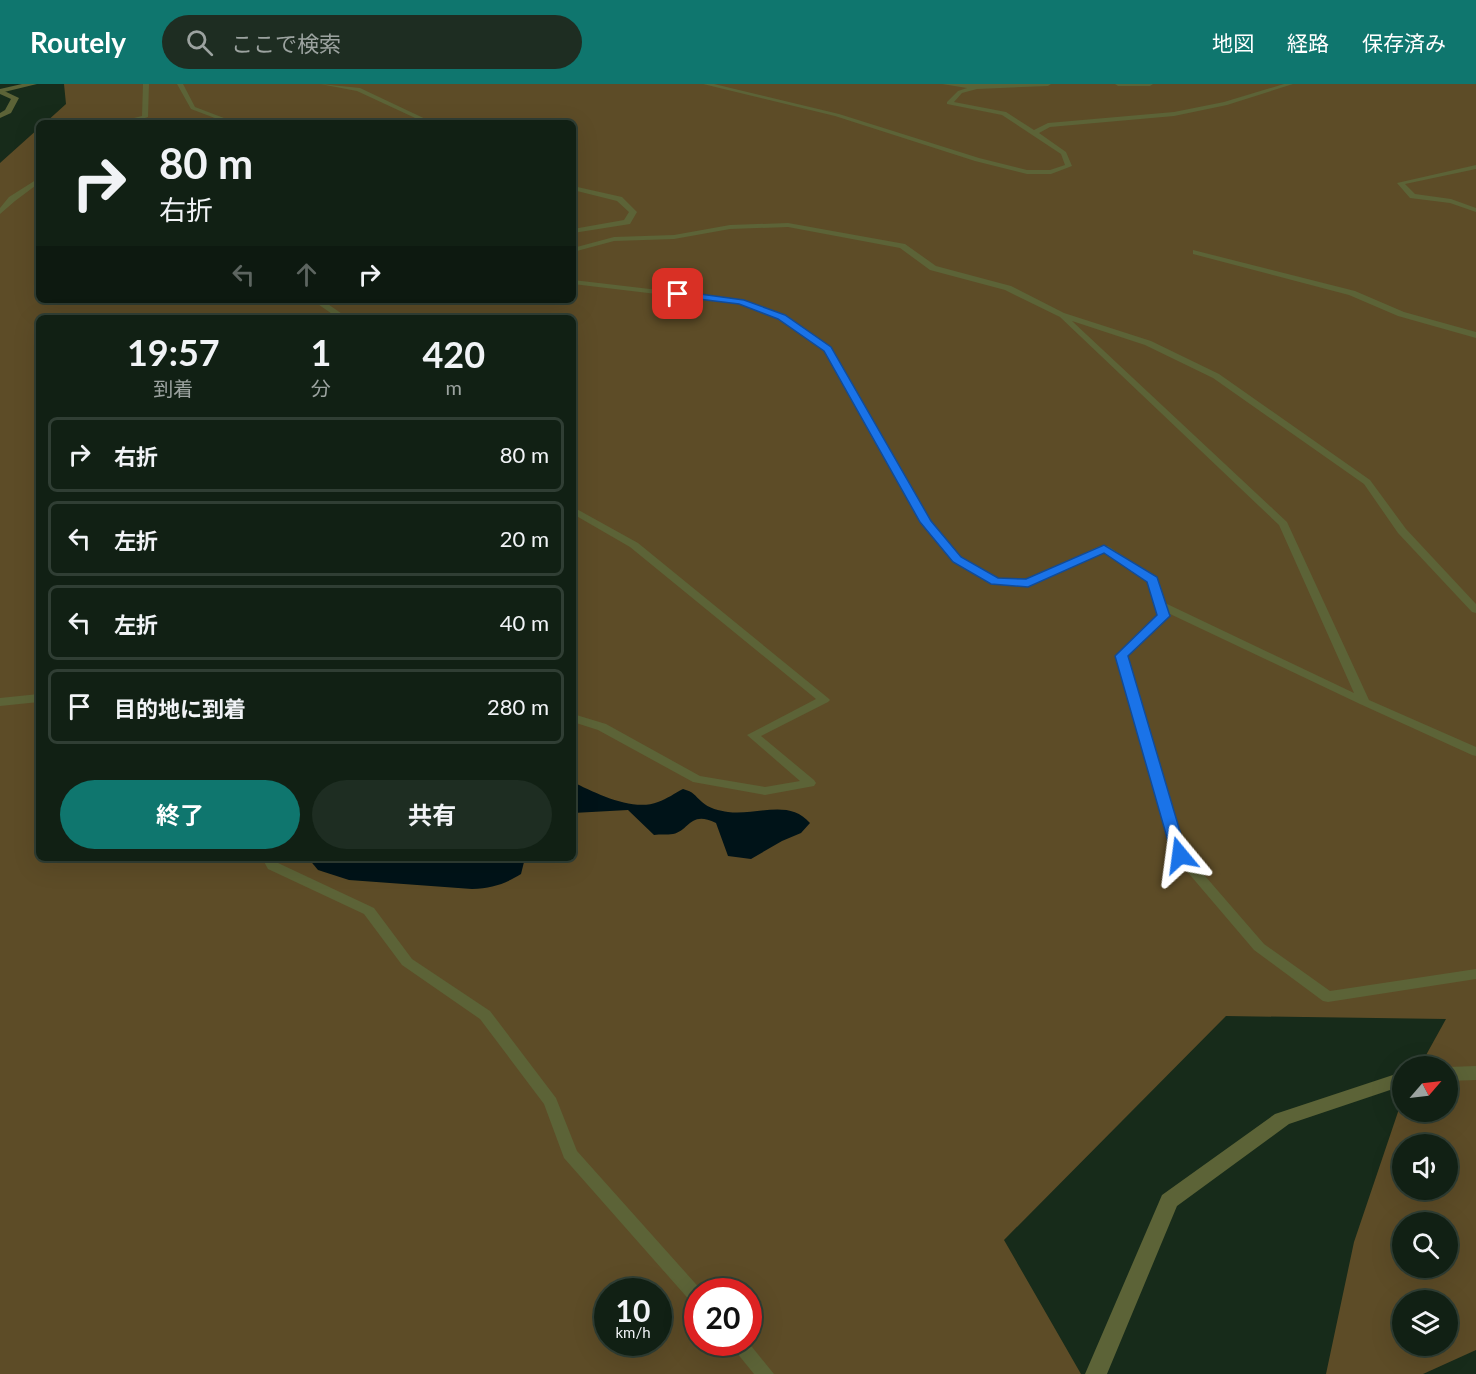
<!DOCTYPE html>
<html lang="ja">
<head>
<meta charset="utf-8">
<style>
	body { margin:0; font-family:Lato,"Noto Sans JP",sans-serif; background:#1e2d22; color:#f1f3f6; height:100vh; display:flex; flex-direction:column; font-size:22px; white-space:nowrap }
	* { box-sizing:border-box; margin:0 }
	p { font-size:20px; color:#9ca3a0 }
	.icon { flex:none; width:33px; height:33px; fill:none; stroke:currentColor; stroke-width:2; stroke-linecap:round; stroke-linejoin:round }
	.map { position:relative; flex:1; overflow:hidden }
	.drawer { position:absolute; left:36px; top:231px; width:540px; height:546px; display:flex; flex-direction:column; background:#112014; border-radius:9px; box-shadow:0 6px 24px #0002,0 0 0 2px #303e34 }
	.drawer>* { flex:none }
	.guide { position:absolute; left:36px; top:36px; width:540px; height:183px; border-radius:9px; box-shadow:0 6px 24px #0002,0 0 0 2px #303e34; background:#112014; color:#f1f3f6; overflow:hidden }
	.needle { width:39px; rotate:62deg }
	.tools { position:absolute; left:1392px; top:972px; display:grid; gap:12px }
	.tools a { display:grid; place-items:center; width:66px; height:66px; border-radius:50%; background:#112014; box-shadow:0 6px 24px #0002,0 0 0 2px #303e34; font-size:30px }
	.speed { position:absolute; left:594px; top:1194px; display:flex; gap:12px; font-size:30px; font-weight:700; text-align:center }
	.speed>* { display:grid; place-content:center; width:78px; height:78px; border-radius:50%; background:#112014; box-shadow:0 6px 24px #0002,0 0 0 2px #303e34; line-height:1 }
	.speed small { font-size:15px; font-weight:400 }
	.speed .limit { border:9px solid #d22; background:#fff; color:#111 }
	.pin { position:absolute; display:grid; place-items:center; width:51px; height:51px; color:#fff; margin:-26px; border-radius:12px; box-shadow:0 3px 9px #0006 }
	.me { position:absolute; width:66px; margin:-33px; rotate:344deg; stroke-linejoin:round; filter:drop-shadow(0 0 4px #0008) }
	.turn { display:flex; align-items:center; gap:21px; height:126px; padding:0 24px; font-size:27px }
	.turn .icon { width:78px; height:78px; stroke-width:2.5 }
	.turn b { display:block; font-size:42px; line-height:51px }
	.lanes { display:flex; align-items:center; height:57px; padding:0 24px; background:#0003; justify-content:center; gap:30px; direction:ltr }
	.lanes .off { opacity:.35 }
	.eta { display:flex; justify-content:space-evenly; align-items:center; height:102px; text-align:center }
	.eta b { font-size:36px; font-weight:700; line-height:42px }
	.cta { display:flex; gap:12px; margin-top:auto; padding:12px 24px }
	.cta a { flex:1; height:69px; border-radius:36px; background:#0f766e; color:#fff; font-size:24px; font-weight:700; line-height:69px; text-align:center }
	.cta a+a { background:#1e2d22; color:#f1f3f6 }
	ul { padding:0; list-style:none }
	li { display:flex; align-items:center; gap:18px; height:75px; margin:0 12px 9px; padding:0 12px; border:3px solid #303e34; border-radius:9px }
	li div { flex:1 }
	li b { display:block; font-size:22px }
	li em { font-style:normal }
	header { display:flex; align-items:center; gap:36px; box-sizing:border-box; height:84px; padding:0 30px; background:#0f766e; color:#fff }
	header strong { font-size:28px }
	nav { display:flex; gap:33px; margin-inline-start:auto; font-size:21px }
	.search { width:420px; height:54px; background:#1e2d22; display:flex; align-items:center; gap:15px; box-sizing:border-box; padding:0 21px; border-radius:33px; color:#9ca3a0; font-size:22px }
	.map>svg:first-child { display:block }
	.green { fill:#5d4c27; fill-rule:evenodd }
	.water { fill:#001318 }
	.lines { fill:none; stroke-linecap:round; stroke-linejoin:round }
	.service { fill:#5c6337; fill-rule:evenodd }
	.minor { fill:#5c6337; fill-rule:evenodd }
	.tertiary { fill:#5c6337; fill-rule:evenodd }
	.route { fill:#1a73e8; stroke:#114b97; stroke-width:1.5 }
</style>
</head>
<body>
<header>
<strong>Routely</strong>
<div class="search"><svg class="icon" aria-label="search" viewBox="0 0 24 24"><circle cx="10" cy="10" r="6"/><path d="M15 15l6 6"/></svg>ここで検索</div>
<nav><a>地図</a><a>経路</a><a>保存済み</a></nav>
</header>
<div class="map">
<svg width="1476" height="1290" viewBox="0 0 1476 1290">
	<rect width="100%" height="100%" fill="#172b1a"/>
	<!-- green -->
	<path class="green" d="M 64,0 L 1476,0 L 1476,1266 L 1423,1290 L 1326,1290 L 1354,1158 L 1400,1022 L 1402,1018 L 1402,1028 L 1448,1028 L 1448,982 L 1420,982 L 1446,935 L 1226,932 L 1004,1156 L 1081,1290 L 0,1290 L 0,79 L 39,44 L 39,216 L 573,216 L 573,39 L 45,39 L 66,20 ZM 39,234 L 573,234 L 573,774 L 39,774 ZM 1402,1060 L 1448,1060 L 1448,1106 L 1402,1106 ZM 1402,1138 L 1448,1138 L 1448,1184 L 1402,1184 ZM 608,1208 L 658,1208 L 658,1258 L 608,1258 ZM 698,1208 L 748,1208 L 748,1258 L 698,1258 ZM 1402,1216 L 1448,1216 L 1448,1262 L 1402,1262 Z"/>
	<!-- water -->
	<g class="water">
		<path d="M 573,698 C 595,709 633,728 658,718 C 667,715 675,709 683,705 C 694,708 694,711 702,718 C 708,724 720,727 728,728 C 756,732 789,714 810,739 L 801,749 L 782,757 L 751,775 L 728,772 L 716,739 C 690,726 690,746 673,750 C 667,751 660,750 654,751 L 628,726 L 573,729 Z"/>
		<path d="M 308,774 L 525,774 L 521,790 C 505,800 492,804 472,805 L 349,796 L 318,786 Z"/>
	</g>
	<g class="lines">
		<!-- service -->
		<g class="service">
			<polygon points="143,0 149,0 148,33 130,39 124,39 126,36 142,32"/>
			<polygon points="177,0 183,0 195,23 237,39 228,39 191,25"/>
			<polygon points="320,0 360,4 434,39 426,39 357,7"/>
			<polygon points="703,0 714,0 839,30 979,74 1027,86 1050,86 1065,81 1061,70 1002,31 947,20 947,18 958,7 967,4 942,0 1051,0 1048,2 977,5 962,9 954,18 1006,28 1034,46 1048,39 1174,28 1224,18 1284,0 1293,0 1227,21 1174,32 1050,43 1039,49 1066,68 1072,82 1051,90 1027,90 975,77 835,32"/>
			<polygon points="1115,0 1153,0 1150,2 1118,2"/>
			<polygon points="1476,81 1476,85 1405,100 1415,110 1451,115 1476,124 1476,128 1450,119 1410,114 1397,99"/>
			<polygon points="39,94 39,99 15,117 0,130 0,124 9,113"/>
			<polygon points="573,102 622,113 637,128 630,140 573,149 573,145 624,136 629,128 617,117 573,106"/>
			<polygon points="788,139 905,160 936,182 1011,202 1064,229 1151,257 1219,290 1370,396 1406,445 1476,520 1476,529 1472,528 1398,449 1364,400 1213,294 1145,261 1072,237 1287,438 1369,616 1476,663 1476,672 1472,671 1360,620 1168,529 1168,534 1127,573 1186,770 1264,860 1330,907 1476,885 1476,895 1328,918 1323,917 1254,866 1173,771 1115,572 1158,531 1147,498 1103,468 1032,501 991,499 953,477 922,440 825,267 778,235 740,220 573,200 573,196 744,216 784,231 831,263 930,437 961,473 997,494 1026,496 1100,462 1108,462 1156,494 1165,519 1354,609 1279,441 1060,233 1005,206 930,186 900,164 788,143 730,145 674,155 614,157 573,168 573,164 614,153 674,151 730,141"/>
			<polygon points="1193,166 1355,207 1404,228 1476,248 1476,254 1398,232 1349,211 1193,170"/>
			<polygon points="312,216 322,216 348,234 338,234"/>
			<polygon points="573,423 638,459 828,614 830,616 828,618 761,652 814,696 816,699 814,702 765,711 693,698 598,646 573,638 573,630 606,640 700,692 765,703 800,697 747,651 816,615 630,463 573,430"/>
			<polygon points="39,610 39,618 0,622 0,614"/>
			<polygon points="262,774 276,774 278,779 374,824 412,875 490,927 556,1014 577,1067 703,1208 698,1208 698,1221 692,1219 564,1074 544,1020 480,935 402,881 364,830 268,785"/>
			<polygon points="728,1258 748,1258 774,1290 754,1290"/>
		</g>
		<!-- minor -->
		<g class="minor">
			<polygon points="0,5 19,14 11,29 0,34 0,29 5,26 11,15 0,10"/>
			<polygon points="1476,982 1476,996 1448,997 1448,983"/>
			<polygon points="1402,988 1402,1002 1289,1040 1177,1122 1107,1290 1085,1290 1162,1111 1275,1030"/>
		</g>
		<!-- tertiary -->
		<polygon class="tertiary" points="22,0 37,0 0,9 0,5"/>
	</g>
	<!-- route -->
	<polygon class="route" points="678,207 744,216 785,231 831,263 931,437 961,473 998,494 1026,495 1104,461 1157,493 1170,532 1128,572 1187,771 1185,775 1174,775 1172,771 1115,572 1157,531 1147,498 1104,469 1028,503 991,500 953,478 920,438 824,267 778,235 739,220 674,212 674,208"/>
</svg>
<div class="tools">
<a><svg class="needle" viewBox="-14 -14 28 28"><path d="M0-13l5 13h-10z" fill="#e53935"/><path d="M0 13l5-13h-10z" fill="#9ca3a0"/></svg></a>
<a><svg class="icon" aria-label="sound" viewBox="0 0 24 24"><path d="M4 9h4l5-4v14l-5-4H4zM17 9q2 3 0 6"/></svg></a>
<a><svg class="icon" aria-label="search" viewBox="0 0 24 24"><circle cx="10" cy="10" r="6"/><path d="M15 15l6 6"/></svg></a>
<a><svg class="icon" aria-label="layers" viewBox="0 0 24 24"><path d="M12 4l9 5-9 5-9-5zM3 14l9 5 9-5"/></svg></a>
</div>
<div class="speed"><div>10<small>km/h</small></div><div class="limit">20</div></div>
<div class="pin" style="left:678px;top:210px;background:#d93025"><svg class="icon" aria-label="arrive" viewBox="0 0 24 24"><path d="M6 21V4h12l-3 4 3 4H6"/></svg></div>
<svg class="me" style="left:1180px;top:771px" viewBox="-20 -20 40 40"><path d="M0-17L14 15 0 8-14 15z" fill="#1a73e8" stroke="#fff" stroke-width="4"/></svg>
<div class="guide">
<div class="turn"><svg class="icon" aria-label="right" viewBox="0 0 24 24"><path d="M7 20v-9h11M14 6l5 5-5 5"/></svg><div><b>80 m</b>右折</div></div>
<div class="lanes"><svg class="icon off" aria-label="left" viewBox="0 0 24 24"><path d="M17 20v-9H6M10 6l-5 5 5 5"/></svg><svg class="icon off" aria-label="ahead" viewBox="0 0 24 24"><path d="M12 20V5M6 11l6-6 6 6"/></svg><svg class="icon" aria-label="right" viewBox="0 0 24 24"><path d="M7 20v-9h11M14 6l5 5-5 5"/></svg></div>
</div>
<section class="drawer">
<div class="eta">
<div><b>19:57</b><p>到着</p></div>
<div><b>1</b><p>分</p></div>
<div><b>420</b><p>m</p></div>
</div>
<ul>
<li><svg class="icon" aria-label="right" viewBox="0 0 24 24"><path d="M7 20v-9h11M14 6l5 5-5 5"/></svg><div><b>右折</b></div><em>80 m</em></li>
<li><svg class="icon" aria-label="left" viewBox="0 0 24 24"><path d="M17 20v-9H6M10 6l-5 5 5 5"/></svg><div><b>左折</b></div><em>20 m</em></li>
<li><svg class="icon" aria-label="left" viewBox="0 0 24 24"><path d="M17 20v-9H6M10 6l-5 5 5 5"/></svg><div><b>左折</b></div><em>40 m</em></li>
<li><svg class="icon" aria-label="arrive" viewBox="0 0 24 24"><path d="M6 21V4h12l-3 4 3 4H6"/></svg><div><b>目的地に到着</b></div><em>280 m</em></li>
</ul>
<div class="cta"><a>終了</a><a>共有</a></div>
</section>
</div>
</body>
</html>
